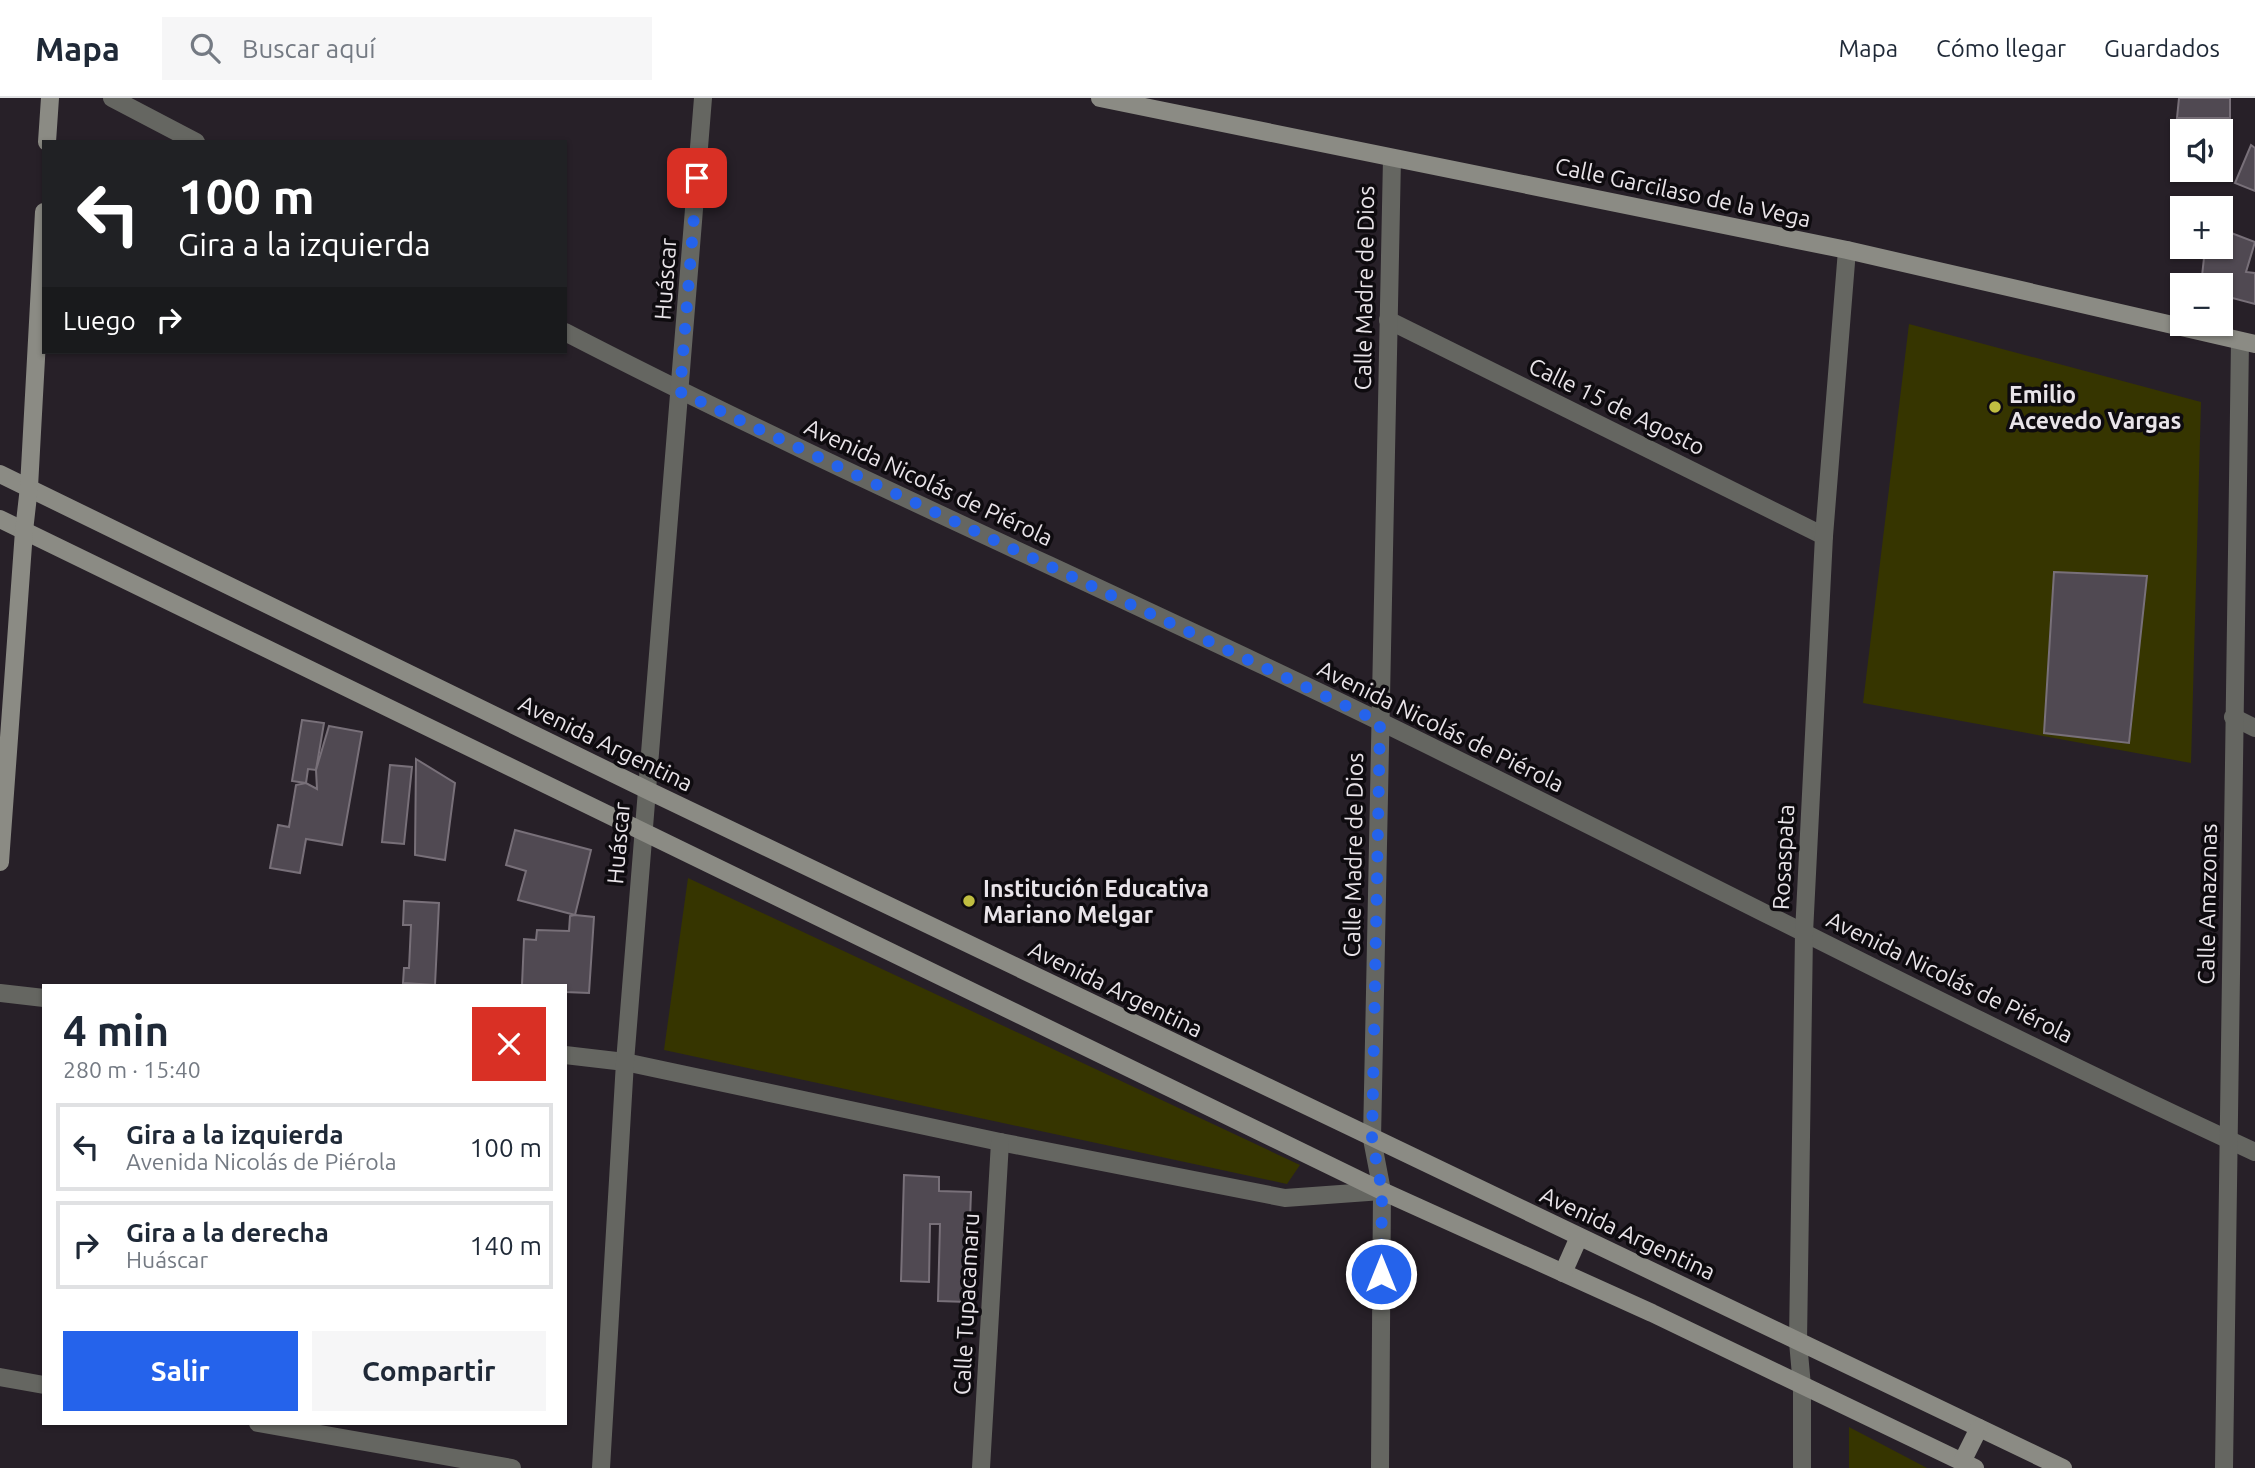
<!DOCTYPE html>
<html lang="es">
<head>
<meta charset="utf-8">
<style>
	body { margin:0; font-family:Ubuntu,sans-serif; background:#f6f6f7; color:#1f2937; height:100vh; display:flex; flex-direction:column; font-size:26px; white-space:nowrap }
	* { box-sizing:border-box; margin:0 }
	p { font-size:23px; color:#747a83 }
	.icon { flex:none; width:38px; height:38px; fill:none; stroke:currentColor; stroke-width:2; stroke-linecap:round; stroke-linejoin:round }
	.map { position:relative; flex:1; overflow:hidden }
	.side { position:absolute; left:42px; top:886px; width:525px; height:441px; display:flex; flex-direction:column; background:#fff; border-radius:0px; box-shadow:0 2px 5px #0004 }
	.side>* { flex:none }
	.guide { position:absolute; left:42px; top:42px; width:525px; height:214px; border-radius:0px; box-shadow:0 2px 5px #0004; background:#202124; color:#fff; overflow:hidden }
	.tools { position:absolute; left:2170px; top:21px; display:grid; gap:14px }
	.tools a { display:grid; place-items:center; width:63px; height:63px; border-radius:0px; background:#fff; box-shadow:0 2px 5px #0004; font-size:35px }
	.pin { position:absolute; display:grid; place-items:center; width:60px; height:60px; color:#fff; margin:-30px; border-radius:14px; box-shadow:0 4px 10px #0006 }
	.me { position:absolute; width:77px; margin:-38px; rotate:0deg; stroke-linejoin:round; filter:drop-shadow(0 0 5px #0008) }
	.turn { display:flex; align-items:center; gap:24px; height:147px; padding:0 21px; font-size:32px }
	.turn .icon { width:91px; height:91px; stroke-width:2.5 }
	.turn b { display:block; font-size:49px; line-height:60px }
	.then { display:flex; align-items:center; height:66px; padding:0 21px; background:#0003; gap:14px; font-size:26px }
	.round { display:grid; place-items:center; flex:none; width:74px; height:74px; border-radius:0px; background:#f6f6f7 }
	.headline { display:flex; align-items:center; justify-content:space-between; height:119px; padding:0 21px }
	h1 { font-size:42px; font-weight:700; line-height:52px }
	.action { display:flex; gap:14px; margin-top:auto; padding:14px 21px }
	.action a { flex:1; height:80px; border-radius:0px; background:#2563eb; color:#fff; font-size:28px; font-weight:700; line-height:80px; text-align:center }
	.action a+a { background:#f6f6f7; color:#1f2937 }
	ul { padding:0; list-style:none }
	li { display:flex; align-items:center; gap:21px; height:88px; margin:0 14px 10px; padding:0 7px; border:4px solid #e0e1e3; border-radius:0px }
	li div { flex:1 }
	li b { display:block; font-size:26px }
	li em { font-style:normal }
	header { display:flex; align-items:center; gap:42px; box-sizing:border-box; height:98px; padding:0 35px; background:#fff; border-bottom:2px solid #e0e1e3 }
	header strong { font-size:33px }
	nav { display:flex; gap:38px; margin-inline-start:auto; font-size:24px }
	.search { width:490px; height:63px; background:#f6f6f7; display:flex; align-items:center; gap:18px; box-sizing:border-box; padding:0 24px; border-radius:0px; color:#747a83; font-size:26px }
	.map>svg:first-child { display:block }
	.green { fill:#363500 }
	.building { fill:#504952; stroke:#787079; stroke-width:2 }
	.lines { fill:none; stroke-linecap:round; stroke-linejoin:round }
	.street { stroke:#656661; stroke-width:18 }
	.secondary { stroke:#8b8b84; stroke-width:18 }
	.route { stroke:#2563eb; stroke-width:12; stroke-dasharray:0 21.6 }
	.poi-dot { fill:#c0be41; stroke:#0e0b0f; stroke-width:2.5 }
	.labels { text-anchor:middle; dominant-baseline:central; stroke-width:7; stroke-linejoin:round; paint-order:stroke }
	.street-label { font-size:23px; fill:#e9e4e9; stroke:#0e0b0f }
	.poi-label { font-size:23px; font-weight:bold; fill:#e9e4e9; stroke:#0e0b0f; text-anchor:start }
</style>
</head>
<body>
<header>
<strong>Mapa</strong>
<div class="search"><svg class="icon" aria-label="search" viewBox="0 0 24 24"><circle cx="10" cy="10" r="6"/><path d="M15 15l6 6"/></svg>Buscar aquí</div>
<nav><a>Mapa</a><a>Cómo llegar</a><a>Guardados</a></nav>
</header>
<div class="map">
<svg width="2255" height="1370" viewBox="0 0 2255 1370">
	<rect width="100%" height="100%" fill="#272028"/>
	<!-- green -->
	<g class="green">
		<polygon points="1909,226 2201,304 2191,665 1863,605"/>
		<polygon points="688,780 1300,1067 1287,1086 664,952"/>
		<polygon points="1849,1329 1927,1370 1849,1370"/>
	</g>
	<!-- building -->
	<g class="building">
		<polygon points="2179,0 2230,0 2230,20 2177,20"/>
		<polygon points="2251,47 2255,50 2255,93 2235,85"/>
		<polygon points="2226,133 2255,144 2246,174 2255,175 2255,206 2221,197 2221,187 2201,187 2205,151 2216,154 2218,149 2221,149"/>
		<polygon points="2054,474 2147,478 2129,645 2044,635"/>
		<polygon points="302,622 324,625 316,672 308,671 306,685 292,683"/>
		<polygon points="329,628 362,634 342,747 306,741 300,775 270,770 278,727 289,729 296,687 306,685 317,691 316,672"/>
		<polygon points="416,661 455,685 445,762 415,757"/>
		<polygon points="390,667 412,669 404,746 382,744"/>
		<polygon points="515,732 591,752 575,817 518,802 526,773 506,767"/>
		<polygon points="404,803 439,805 435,887 403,885 404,870 409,870 411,827 403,827"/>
		<polygon points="575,817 594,819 589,895 565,894 565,887 522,887 524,841 536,842 537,832 569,833 570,818"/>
		<polygon points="904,1077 939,1079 939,1093 971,1094 967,1204 938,1203 940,1126 930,1126 929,1184 901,1183"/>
	</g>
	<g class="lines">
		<!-- street -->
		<g class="street">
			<polyline points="112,0 196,44"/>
			<polyline points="1388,222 1824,438"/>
			<path d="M 565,234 C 834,373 1111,492 1383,625 C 1674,767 1961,918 2255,1054"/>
			<polyline points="2233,619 2255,630"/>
			<polyline points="0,895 44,900"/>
			<polyline points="565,957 625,964 1000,1044 1285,1100 1382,1093"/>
			<polyline points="0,1279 44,1287"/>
			<polyline points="258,1325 512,1370"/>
			<polyline points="601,1370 625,964 703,0"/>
			<polyline points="981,1370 1000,1044"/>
			<polyline points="1380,1370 1382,1093 1372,1041 1392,60"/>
			<polyline points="1802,1370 1802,1288 1798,1244 1804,835 1824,438 1847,152"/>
			<polyline points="2224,1370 2240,243"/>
		</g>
		<!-- secondary -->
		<g class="secondary">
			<polyline points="1100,0 1847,152 2255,246"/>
			<polyline points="47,44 50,0"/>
			<polyline points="0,376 647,692 2063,1370"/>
			<polyline points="0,421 1382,1093 1652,1215 1975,1370"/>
			<polyline points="0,764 24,433 29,389 44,114"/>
			<polyline points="1563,1175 1579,1139"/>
			<polyline points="1962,1364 1979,1330"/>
		</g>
	</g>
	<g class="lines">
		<!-- route -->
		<polyline class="route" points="697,80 680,294 1380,624 1372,1041 1382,1093 1381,1176"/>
	</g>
	<!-- markers -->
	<g class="poi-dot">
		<circle cx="1995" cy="309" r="7"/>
		<circle cx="969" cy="803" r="7"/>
	</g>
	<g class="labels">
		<!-- street labels -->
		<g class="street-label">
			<text transform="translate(1683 94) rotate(12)">Calle Garcilaso de la Vega</text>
			<text transform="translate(665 181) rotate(-86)">Huáscar</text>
			<text transform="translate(1364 190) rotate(-89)">Calle Madre de Dios</text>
			<text transform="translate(1617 308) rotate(26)">Calle 15 de Agosto</text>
			<text transform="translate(929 384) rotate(25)">Avenida Nicolás de Piérola</text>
			<text transform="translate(1441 628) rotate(26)">Avenida Nicolás de Piérola</text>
			<text transform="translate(606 645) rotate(26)">Avenida Argentina</text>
			<text transform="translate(618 745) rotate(-85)">Huáscar</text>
			<text transform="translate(1353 757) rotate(-89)">Calle Madre de Dios</text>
			<text transform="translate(1783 759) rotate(-87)">Rosaspata</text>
			<text transform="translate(2207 806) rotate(-89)">Calle Amazonas</text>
			<text transform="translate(1950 879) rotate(26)">Avenida Nicolás de Piérola</text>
			<text transform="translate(1116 891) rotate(26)">Avenida Argentina</text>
			<text transform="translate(1628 1135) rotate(25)">Avenida Argentina</text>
			<text transform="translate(966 1206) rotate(-87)">Calle Tupacamaru</text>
		</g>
		<!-- poi labels -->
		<g class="poi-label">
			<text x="2009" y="296">Emilio<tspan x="2009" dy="26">Acevedo Vargas</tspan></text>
			<text x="983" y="790">Institución Educativa<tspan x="983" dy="26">Mariano Melgar</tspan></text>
		</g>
	</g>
</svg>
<div class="tools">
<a><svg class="icon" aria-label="sound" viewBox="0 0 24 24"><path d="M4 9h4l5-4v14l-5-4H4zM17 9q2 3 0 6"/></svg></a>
<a>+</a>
<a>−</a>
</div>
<div class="pin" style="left:697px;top:80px;background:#d93025"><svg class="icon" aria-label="arrive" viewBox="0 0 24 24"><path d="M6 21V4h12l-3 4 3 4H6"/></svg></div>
<svg class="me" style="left:1381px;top:1176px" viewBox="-20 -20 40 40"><circle r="17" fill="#2563eb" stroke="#fff" stroke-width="3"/><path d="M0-11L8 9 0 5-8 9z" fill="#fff"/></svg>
<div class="guide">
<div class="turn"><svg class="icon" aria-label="left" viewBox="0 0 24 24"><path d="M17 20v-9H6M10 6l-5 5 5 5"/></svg><div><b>100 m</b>Gira a la izquierda</div></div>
<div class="then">Luego<svg class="icon" aria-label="right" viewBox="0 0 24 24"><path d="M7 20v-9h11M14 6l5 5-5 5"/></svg></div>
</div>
<section class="side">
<div class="headline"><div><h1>4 min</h1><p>280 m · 15:40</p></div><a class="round" style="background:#d93025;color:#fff"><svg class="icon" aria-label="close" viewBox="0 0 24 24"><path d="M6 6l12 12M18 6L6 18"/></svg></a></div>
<ul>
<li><svg class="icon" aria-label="left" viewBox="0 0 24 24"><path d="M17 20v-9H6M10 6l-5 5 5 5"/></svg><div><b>Gira a la izquierda</b><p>Avenida Nicolás de Piérola</p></div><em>100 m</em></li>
<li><svg class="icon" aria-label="right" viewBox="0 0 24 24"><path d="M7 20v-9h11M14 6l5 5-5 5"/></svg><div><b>Gira a la derecha</b><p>Huáscar</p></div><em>140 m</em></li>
</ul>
<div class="action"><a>Salir</a><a>Compartir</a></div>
</section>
</div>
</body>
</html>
